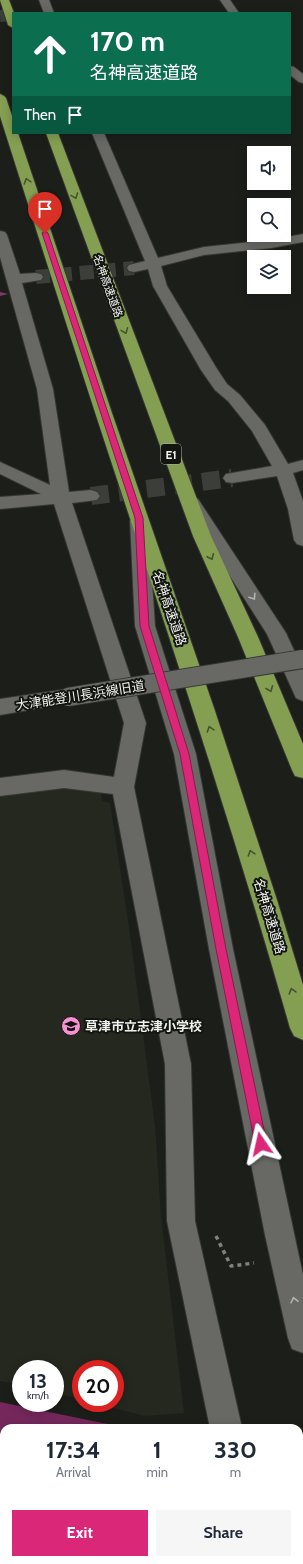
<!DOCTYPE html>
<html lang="en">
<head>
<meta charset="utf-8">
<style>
	body { margin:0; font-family:Cabin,"Noto Sans JP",sans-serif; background:#f6f6f7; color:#1f2937; height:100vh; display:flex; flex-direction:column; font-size:15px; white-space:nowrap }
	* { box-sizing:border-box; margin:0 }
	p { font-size:13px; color:#747a83 }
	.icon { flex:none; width:22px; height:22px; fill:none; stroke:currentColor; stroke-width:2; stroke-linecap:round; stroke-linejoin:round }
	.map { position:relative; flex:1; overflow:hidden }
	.sheet { position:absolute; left:0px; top:1424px; width:303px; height:140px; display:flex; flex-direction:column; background:#fff; border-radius:12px 12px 0 0; box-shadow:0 2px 10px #0003 }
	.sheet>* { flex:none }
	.hud { position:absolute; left:12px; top:12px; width:279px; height:122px; border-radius:0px; box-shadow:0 2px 10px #0003; background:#0b6e4f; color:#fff; overflow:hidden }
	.controls { position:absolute; left:247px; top:146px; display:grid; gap:8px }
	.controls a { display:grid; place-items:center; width:44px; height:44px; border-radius:0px; background:#fff; box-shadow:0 2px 10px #0003; font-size:20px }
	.speed { position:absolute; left:12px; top:1360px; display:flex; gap:8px; font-size:20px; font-weight:700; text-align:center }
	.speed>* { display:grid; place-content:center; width:52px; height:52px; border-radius:50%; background:#fff; box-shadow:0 2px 10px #0003; line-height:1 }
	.speed small { font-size:10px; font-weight:400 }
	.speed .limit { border:6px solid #d22; background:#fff; color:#111 }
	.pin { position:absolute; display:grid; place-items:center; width:34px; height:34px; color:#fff; margin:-41px -17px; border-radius:50% 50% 50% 0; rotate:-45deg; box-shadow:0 0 4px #0007 }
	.pin .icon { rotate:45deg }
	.me { position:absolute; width:44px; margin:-22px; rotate:349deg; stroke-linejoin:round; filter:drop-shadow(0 0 3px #0008) }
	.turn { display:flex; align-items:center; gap:14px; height:84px; padding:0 12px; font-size:18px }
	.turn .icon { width:52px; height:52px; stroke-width:2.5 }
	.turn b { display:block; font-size:28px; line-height:34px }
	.then { display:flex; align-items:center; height:38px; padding:0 12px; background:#0003; gap:8px; font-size:15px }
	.eta { display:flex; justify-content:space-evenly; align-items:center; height:68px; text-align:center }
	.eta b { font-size:24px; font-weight:700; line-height:28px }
	.action { display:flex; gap:8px; margin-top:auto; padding:8px 12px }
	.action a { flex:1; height:46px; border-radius:0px; background:#db2777; color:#fff; font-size:16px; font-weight:700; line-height:46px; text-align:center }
	.action a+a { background:#f6f6f7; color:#1f2937 }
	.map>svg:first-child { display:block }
	.built { fill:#25281f }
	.forest { fill:#75275c }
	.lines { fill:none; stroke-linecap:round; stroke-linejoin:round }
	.stream { fill:#84366b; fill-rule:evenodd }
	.minor-tunnel-far2 { stroke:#3c3e3a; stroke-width:12; stroke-dasharray:12 6; stroke-linecap:butt }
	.minor-tunnel-far1 { stroke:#3c3e3a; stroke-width:14; stroke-dasharray:14 8; stroke-linecap:butt }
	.minor-tunnel { stroke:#3c3e3a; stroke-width:18; stroke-dasharray:18 10; stroke-linecap:butt }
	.minor-casing { stroke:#363734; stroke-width:2 }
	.highway-casing { stroke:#363734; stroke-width:2 }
	.path { stroke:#81827f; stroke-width:3.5; stroke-dasharray:4 4; stroke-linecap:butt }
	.minor { fill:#686965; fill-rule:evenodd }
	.highway { fill:#849f52; fill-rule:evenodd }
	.minor-bridge-casing { stroke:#363734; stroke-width:20; stroke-linecap:butt }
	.minor-bridge { stroke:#686965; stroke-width:18 }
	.oneway { stroke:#46532e }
	.oneway2 { stroke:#b3b4b0 }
	.route { fill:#db2777; stroke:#8e194d }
	.labels { text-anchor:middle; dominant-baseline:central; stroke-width:4; stroke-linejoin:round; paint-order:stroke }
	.far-street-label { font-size:11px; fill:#f0f1ee; stroke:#131511 }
	.shield { fill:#131511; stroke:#aeafac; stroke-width:1 }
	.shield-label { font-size:12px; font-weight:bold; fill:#f0f1ee }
	.street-label { font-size:13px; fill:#f0f1ee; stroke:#131511 }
	.poi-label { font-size:13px; font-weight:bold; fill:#f0f1ee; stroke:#131511; text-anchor:start }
</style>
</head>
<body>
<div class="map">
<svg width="303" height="1564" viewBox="0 0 303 1564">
	<rect width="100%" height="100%" fill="#1c1e1a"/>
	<!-- built -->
	<polygon class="built" points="59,788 101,793 102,801 110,803 129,927 155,1126 161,1216 184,1413 145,1416 95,1403 115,1403 115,1369 81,1369 81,1399 55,1393 55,1369 21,1369 21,1385 0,1381 0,795"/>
	<!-- forest -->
	<polygon class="forest" points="0,1402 127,1428 4,1428 4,1560 212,1560 213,1564 0,1564"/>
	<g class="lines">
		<!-- stream -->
		<polygon class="stream" points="0,292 8,294 0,296"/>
		<!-- minor-tunnel-far2 -->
		<polyline class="minor-tunnel-far2" points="0,16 13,15"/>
		<!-- minor-tunnel-far1 -->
		<polyline class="minor-tunnel-far1" points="36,277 134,268"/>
		<!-- minor-tunnel -->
		<polyline class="minor-tunnel" points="91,496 232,478"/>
		<defs>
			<g id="minor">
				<polygon points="39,0 49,0 54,13 44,13"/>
				<polygon points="220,0 230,0 239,13 229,13"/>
				<polygon points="290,66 294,67 303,74 303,83 299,82 290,75"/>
				<polygon points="92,133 104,133 158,258 204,247 271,240 303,234 303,242 271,248 204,255 161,266 167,286 217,369 227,384 240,395 265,425 288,464 303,460 303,470 293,473 303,501 303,546 297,544 294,540 288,509 277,476 232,483 226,482 223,478 226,474 232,473 272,466 252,431 228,401 215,390 201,370 153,286 148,269 134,272 129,271 127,268 129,265 145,261"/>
				<polygon points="0,231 5,232 7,235 20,274 36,273 41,274 43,277 41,280 22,283 53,389 69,492 91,490 97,492 100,496 97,500 72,503 146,723 134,787 191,1064 195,1221 242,1428 210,1428 167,1221 165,1064 113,794 64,788 0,796 0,778 64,770 114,777 124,723 54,504 0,509 0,497 41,494 0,474 0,462 50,485 37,389 0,257"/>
				<polygon points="192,497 198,499 286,633 303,670 303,701 296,698 267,634 183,503 186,499"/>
				<polygon points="139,515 145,517 148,521 155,626 196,754 233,949 303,1275 303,1353 292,1349 288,1338 265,1235 209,949 174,754 135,626 130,521 133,517"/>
				<polygon points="68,689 75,692 78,697 75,702 0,715 0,699"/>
				<polygon points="238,1560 272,1560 273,1564 239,1564"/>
			</g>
			<g id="highway">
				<polygon points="0,0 9,0 14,13 13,28 8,25"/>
				<path d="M 0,94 L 4,96 L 6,98 L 13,119 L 13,133 L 18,133 L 112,413 L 214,708 L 277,900 L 303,985 L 303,1040 L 294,1036 L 290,1028 C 236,838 174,651 112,464 C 74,349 37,232 0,116 Z"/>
				<polygon points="46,133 58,133 211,536 258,637 303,744 303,778 295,776 292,770 238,637 193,536"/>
			</g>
		</defs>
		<!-- minor casing -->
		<use href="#minor" class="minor-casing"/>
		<!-- highway casing -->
		<use href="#highway" class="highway-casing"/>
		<!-- path -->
		<polyline class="path" points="216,1236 231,1266 254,1263"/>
		<!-- minor -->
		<use href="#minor" class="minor"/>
		<!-- highway -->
		<use href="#highway" class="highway"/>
		<defs>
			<polyline id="minor-bridge" points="68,697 303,659"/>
		</defs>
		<!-- minor-bridge casing -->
		<use href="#minor-bridge" class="minor-bridge-casing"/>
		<!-- minor-bridge -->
		<use href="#minor-bridge" class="minor-bridge"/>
	</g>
	<!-- one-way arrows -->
	<defs><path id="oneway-chevron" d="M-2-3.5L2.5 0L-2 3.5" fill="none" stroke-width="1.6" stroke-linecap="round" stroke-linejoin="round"/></defs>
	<g class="oneway">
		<use href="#oneway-chevron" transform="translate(27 181) rotate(-108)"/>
		<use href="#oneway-chevron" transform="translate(75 196) rotate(70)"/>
		<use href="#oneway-chevron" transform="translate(125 331) rotate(69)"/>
		<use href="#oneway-chevron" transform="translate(211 557) rotate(65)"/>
		<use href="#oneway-chevron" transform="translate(270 689) rotate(68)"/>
		<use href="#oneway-chevron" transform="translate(210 729) rotate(-108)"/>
		<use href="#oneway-chevron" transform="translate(251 853) rotate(-108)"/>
		<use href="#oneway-chevron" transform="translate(292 991) rotate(-106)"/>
	</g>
	<g class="oneway2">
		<use href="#oneway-chevron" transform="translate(253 597) rotate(57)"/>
		<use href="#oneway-chevron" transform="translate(294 1300) rotate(-103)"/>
	</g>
	<!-- route -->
	<polygon class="route" points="45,231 48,233 143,518 149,626 189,754 226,949 267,1144 265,1148 261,1150 257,1148 255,1144 216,949 180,754 140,626 135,518 42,233"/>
	<!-- icons -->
	<defs>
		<symbol id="school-disc" viewBox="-11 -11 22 22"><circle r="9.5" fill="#f590d1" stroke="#131511"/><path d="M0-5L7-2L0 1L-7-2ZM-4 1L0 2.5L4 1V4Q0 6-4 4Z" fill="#111"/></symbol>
	</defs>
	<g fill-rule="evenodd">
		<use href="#school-disc" x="60" y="1015" width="22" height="22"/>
	</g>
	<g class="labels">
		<!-- far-street labels -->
		<g class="far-street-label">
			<text transform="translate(108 286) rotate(70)">名神高速道路</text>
		</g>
		<!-- shield labels -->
		<rect class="shield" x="161" y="444" width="20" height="20" rx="3"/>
		<g class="shield-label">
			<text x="171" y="454">E1</text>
		</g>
		<!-- street labels -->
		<g class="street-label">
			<text transform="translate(170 608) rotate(71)">名神高速道路</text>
			<text transform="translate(80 695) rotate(-9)">大津能登川長浜線旧道</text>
			<text transform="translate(270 916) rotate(73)">名神高速道路</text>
		</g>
		<!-- poi labels -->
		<g class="poi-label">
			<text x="85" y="1026">草津市立志津小学校</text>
		</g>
	</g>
</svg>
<div class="controls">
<a><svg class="icon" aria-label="sound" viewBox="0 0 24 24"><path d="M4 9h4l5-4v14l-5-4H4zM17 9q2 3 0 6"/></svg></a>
<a><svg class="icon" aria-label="search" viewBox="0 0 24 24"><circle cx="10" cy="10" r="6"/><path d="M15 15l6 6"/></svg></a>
<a><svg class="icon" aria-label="layers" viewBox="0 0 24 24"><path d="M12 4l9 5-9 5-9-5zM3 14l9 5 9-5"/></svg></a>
</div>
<div class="speed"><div>13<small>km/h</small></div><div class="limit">20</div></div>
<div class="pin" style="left:45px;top:233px;background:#d93025"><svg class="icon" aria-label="arrive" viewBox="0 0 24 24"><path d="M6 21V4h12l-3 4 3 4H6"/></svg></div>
<svg class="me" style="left:261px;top:1144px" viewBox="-20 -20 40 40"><path d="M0-17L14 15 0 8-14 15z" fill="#db2777" stroke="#fff" stroke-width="4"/></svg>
<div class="hud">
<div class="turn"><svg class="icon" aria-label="ahead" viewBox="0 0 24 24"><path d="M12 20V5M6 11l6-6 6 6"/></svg><div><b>170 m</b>名神高速道路</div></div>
<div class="then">Then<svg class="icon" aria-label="arrive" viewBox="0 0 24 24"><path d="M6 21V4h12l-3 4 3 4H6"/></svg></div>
</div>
<section class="sheet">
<div class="eta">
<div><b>17:34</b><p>Arrival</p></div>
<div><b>1</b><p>min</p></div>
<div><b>330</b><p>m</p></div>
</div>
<div class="action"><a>Exit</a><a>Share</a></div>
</section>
</div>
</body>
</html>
